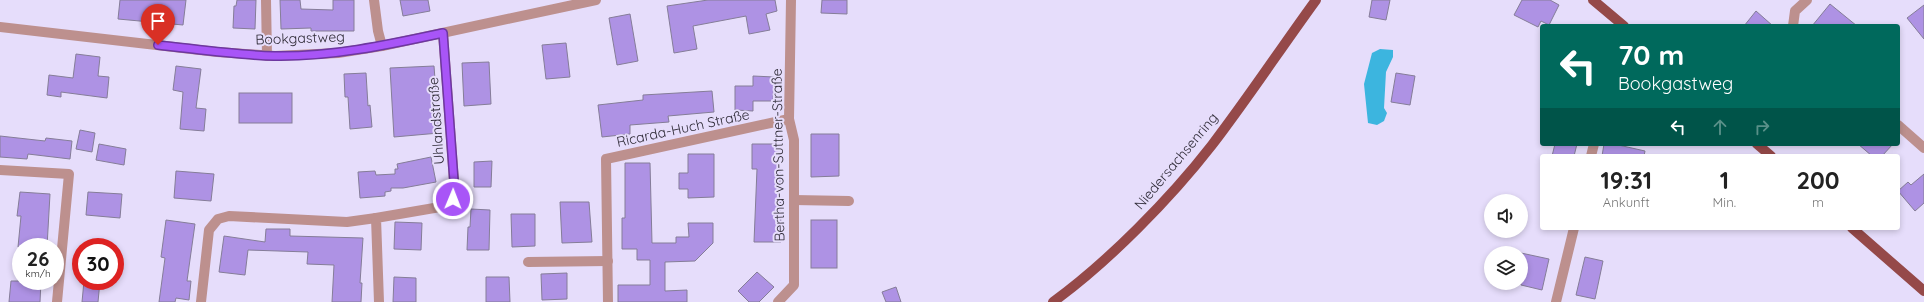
<!DOCTYPE html>
<html lang="de">
<head>
<meta charset="utf-8">
<style>
	body { margin:0; font-family:Quicksand,sans-serif; background:#f2f2f2; color:#222; height:100vh; display:flex; flex-direction:column; font-size:15px; white-space:nowrap }
	* { box-sizing:border-box; margin:0 }
	p { font-size:13px; color:#767676 }
	.icon { flex:none; width:22px; height:22px; fill:none; stroke:currentColor; stroke-width:2; stroke-linecap:round; stroke-linejoin:round }
	.map { position:relative; flex:1; overflow:hidden }
	.details { position:absolute; left:1540px; top:154px; width:360px; height:76px; display:flex; flex-direction:column; background:#fff; border-radius:4px; box-shadow:0 2px 6px #0003 }
	.details>* { flex:none }
	.guide { position:absolute; left:1540px; top:24px; width:360px; height:122px; border-radius:4px; box-shadow:0 2px 6px #0003; background:#00695c; color:#fff; overflow:hidden }
	.buttons { position:absolute; left:1484px; top:194px; display:grid; gap:8px }
	.buttons a { display:grid; place-items:center; width:44px; height:44px; border-radius:50%; background:#fff; box-shadow:0 2px 6px #0003; font-size:20px }
	.speed { position:absolute; left:12px; top:238px; display:flex; gap:8px; font-size:20px; font-weight:700; text-align:center }
	.speed>* { display:grid; place-content:center; width:52px; height:52px; border-radius:50%; background:#fff; box-shadow:0 2px 6px #0003; line-height:1 }
	.speed small { font-size:10px; font-weight:400 }
	.speed .limit { border:6px solid #d22; background:#fff; color:#111 }
	.pin { position:absolute; display:grid; place-items:center; width:34px; height:34px; color:#fff; margin:-41px -17px; border-radius:50% 50% 50% 0; rotate:-45deg; box-shadow:0 0 4px #0007 }
	.pin .icon { rotate:45deg }
	.me { position:absolute; width:44px; margin:-22px; rotate:1deg; stroke-linejoin:round; filter:drop-shadow(0 0 3px #0008) }
	.turn { display:flex; align-items:center; gap:14px; height:84px; padding:0 12px; font-size:18px }
	.turn .icon { width:52px; height:52px; stroke-width:2.5 }
	.turn b { display:block; font-size:28px; line-height:34px }
	.lanes { display:flex; align-items:center; height:38px; padding:0 12px; background:#0003; justify-content:center; gap:20px; direction:ltr }
	.lanes .off { opacity:.35 }
	.eta { display:flex; justify-content:space-evenly; align-items:center; height:68px; text-align:center }
	.eta b { font-size:24px; font-weight:800; line-height:28px }
	.map>svg:first-child { display:block }
	.water { fill:#3cb5df }
	.building { fill:#ae92e4; stroke:#857d98 }
	.lines { fill:none; stroke-linecap:round; stroke-linejoin:round }
	.minor { stroke:#bd908e; stroke-width:10 }
	.major { stroke:#954949; stroke-width:10 }
	.route-casing { stroke:#6d37a1; stroke-width:10 }
	.route { stroke:#a855f7; stroke-width:7 }
	.labels { text-anchor:middle; dominant-baseline:central; stroke-width:4; stroke-linejoin:round; paint-order:stroke }
	.street-label { font-size:14px; fill:#2f2b37; stroke:#e6ddfb }
</style>
</head>
<body>
<div class="map">
<svg width="1924" height="302" viewBox="0 0 1924 302">
	<rect width="100%" height="100%" fill="#e6ddfb"/>
	<!-- water -->
	<polygon class="water" points="1380,49 1393,50 1393,57 1386,72 1384,108 1387,113 1384,121 1377,125 1368,123 1364,84 1372,53"/>
	<!-- building -->
	<g class="building">
		<polygon points="120,0 186,0 183,25 118,19"/>
		<polygon points="237,0 256,0 255,29 233,28 234,6 236,6"/>
		<polygon points="280,0 300,0 301,9 333,10 333,0 354,0 354,31 311,31 311,28 281,29"/>
		<polygon points="400,0 428,0 430,11 403,16"/>
		<polygon points="708,0 775,0 777,11 766,14 770,30 749,34 746,16 693,26 697,49 674,53 667,6"/>
		<polygon points="822,0 847,0 847,14 821,13"/>
		<polygon points="1372,0 1390,0 1386,20 1369,17"/>
		<polygon points="1522,0 1550,0 1559,5 1549,25 1541,21 1538,27 1514,15"/>
		<polygon points="1830,4 1857,26 1812,26"/>
		<polygon points="1924,5 1924,39 1907,18"/>
		<polygon points="1756,11 1773,26 1744,26"/>
		<polygon points="630,14 638,61 617,65 609,18"/>
		<polygon points="566,43 570,77 546,79 542,45"/>
		<polygon points="76,54 100,57 98,76 109,77 107,98 61,92 61,97 47,95 49,75 73,78"/>
		<polygon points="489,62 491,104 464,106 462,63"/>
		<polygon points="176,66 201,69 196,108 206,109 204,131 180,129 183,92 173,90"/>
		<polygon points="434,66 439,133 394,137 390,68"/>
		<polygon points="366,73 368,106 370,105 372,127 350,129 348,97 345,97 344,74"/>
		<polygon points="1396,73 1415,76 1410,105 1391,102"/>
		<polygon points="753,76 774,77 773,101 753,101 753,111 735,110 735,86 753,86"/>
		<polygon points="712,91 714,112 668,116 669,122 630,125 630,134 602,137 598,105 643,100 643,95"/>
		<rect x="239" y="93" width="53" height="30"/>
		<polygon points="80,130 95,133 92,152 76,149"/>
		<polygon points="811,134 839,134 839,176 811,177"/>
		<polygon points="0,136 45,141 46,138 72,141 70,159 28,154 27,159 0,157"/>
		<polygon points="99,144 126,149 124,165 96,160"/>
		<polygon points="752,144 780,144 781,242 754,242 757,169 752,169"/>
		<polygon points="1555,144 1577,144 1574,156 1552,156"/>
		<polygon points="1604,144 1614,144 1645,151 1644,156 1602,156"/>
		<polygon points="1858,144 1893,144 1882,156 1872,156"/>
		<polygon points="688,154 714,154 714,197 688,198 688,189 679,189 679,173 688,173"/>
		<polygon points="431,157 436,182 403,188 391,188 391,191 385,192 385,196 360,198 358,172 375,171 376,175 395,174 395,169 398,169 397,164"/>
		<polygon points="492,161 491,187 474,187 474,162"/>
		<polygon points="625,163 650,163 652,243 676,243 676,237 689,237 688,223 713,223 713,243 695,261 665,262 665,291 687,290 687,302 618,302 618,285 650,285 650,260 637,260 637,249 622,249 622,218 625,218"/>
		<polygon points="176,171 214,174 211,201 174,198"/>
		<polygon points="1924,174 1924,203 1915,211 1898,191 1908,182 1911,185"/>
		<polygon points="20,192 50,194 47,247 18,247 21,216 17,216"/>
		<polygon points="88,192 122,194 120,218 86,215"/>
		<polygon points="560,202 589,202 592,242 562,243"/>
		<polygon points="471,209 490,210 489,250 467,250 468,227 470,227"/>
		<polygon points="511,214 535,214 535,246 512,247"/>
		<polygon points="166,220 195,224 187,281 191,281 189,300 176,298 175,302 159,302 165,258 161,257"/>
		<rect x="811" y="220" width="26" height="48"/>
		<polygon points="395,222 422,223 421,250 394,249"/>
		<polygon points="266,229 290,229 290,236 363,238 360,283 362,283 361,302 332,302 334,265 307,264 308,252 248,250 245,275 219,272 224,236 265,242"/>
		<polygon points="1521,253 1549,259 1542,290 1521,285"/>
		<polygon points="1585,257 1603,261 1595,299 1576,295"/>
		<polygon points="757,272 774,287 759,302 749,302 738,291"/>
		<polygon points="567,273 567,299 542,300 541,274"/>
		<polygon points="394,277 416,278 416,302 393,302"/>
		<polygon points="486,277 509,277 510,302 486,302"/>
		<polygon points="11,281 41,281 40,302 9,302"/>
		<polygon points="84,281 100,281 98,302 82,302"/>
		<polygon points="896,287 901,302 886,302 882,292"/>
	</g>
	<g class="lines">
		<!-- minor -->
		<g class="minor">
			<polyline points="266,0 267,56"/>
			<polyline points="374,0 378,31 382,46"/>
			<polyline points="1793,26 1795,11 1807,0"/>
			<polyline points="0,27 217,52 275,56 338,53 382,46 596,0"/>
			<polyline points="1898,125 1924,148"/>
			<polyline points="1591,156 1594,144"/>
			<polyline points="0,170 69,174 57,302"/>
			<polyline points="794,200 849,201"/>
			<polyline points="528,262 608,261"/>
			<polyline points="201,302 209,230 218,219 229,216 347,222 376,218"/>
			<polyline points="379,302 376,218 440,207 453,199 454,181 443,33"/>
			<polyline points="608,302 606,159 789,119"/>
			<polyline points="778,302 794,285 794,140 789,119 791,0"/>
			<polyline points="1556,302 1574,228"/>
		</g>
		<!-- major -->
		<g class="major">
			<polyline points="1593,0 1624,26"/>
			<polyline points="1757,144 1771,156"/>
			<polyline points="1852,228 1924,291"/>
			<path d="M 1053,302 C 1108,262 1170,199 1212,145 C 1248,98 1281,48 1316,0"/>
		</g>
	</g>
	<g class="lines">
		<defs>
			<path id="route" d="M 158,45 C 196,49 235,55 274,56 C 331,57 387,45 443,33 L 454,181 L 453,199"/>
		</defs>
		<!-- route casing -->
		<use href="#route" class="route-casing"/>
		<!-- route -->
		<use href="#route" class="route"/>
	</g>
	<g class="labels">
		<!-- street labels -->
		<g class="street-label">
			<text transform="translate(300 38) rotate(-2)">Bookgastweg</text>
			<text transform="translate(436 121) rotate(-94)">Uhlandstraße</text>
			<text transform="translate(683 128) rotate(-12)">Ricarda-Huch Straße</text>
			<text transform="translate(778 155) rotate(-91)">Bertha-von-Suttner-Straße</text>
			<text transform="translate(1176 161) rotate(-50)">Niedersachsenring</text>
		</g>
	</g>
</svg>
<div class="buttons">
<a><svg class="icon" aria-label="sound" viewBox="0 0 24 24"><path d="M4 9h4l5-4v14l-5-4H4zM17 9q2 3 0 6"/></svg></a>
<a><svg class="icon" aria-label="layers" viewBox="0 0 24 24"><path d="M12 4l9 5-9 5-9-5zM3 14l9 5 9-5"/></svg></a>
</div>
<div class="speed"><div>26<small>km/h</small></div><div class="limit">30</div></div>
<div class="pin" style="left:158px;top:45px;background:#d93025"><svg class="icon" aria-label="arrive" viewBox="0 0 24 24"><path d="M6 21V4h12l-3 4 3 4H6"/></svg></div>
<svg class="me" style="left:453px;top:199px" viewBox="-20 -20 40 40"><circle r="17" fill="#a855f7" stroke="#fff" stroke-width="3"/><path d="M0-11L8 9 0 5-8 9z" fill="#fff"/></svg>
<div class="guide">
<div class="turn"><svg class="icon" aria-label="left" viewBox="0 0 24 24"><path d="M17 20v-9H6M10 6l-5 5 5 5"/></svg><div><b>70 m</b>Bookgastweg</div></div>
<div class="lanes"><svg class="icon" aria-label="left" viewBox="0 0 24 24"><path d="M17 20v-9H6M10 6l-5 5 5 5"/></svg><svg class="icon off" aria-label="ahead" viewBox="0 0 24 24"><path d="M12 20V5M6 11l6-6 6 6"/></svg><svg class="icon off" aria-label="right" viewBox="0 0 24 24"><path d="M7 20v-9h11M14 6l5 5-5 5"/></svg></div>
</div>
<section class="details">
<div class="eta">
<div><b>19:31</b><p>Ankunft</p></div>
<div><b>1</b><p>Min.</p></div>
<div><b>200</b><p>m</p></div>
</div>
</section>
</div>
</body>
</html>
